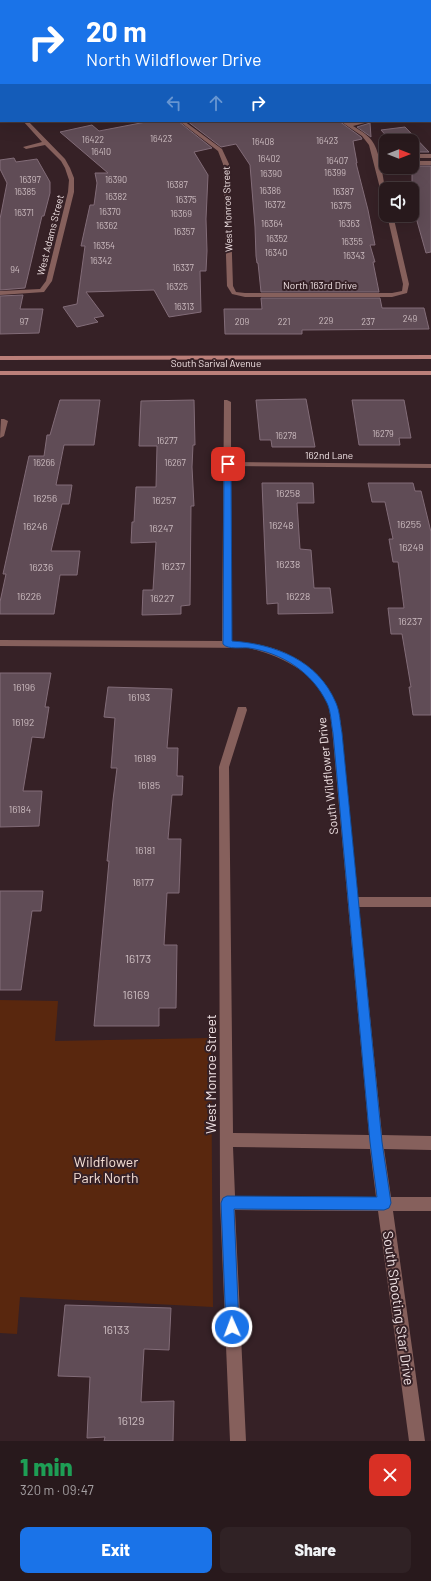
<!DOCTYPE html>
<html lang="en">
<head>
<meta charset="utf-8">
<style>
	body { margin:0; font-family:Barlow,sans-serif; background:#302225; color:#f1f3f6; height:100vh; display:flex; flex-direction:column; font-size:15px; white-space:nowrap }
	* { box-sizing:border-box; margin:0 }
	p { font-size:13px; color:#a5a0a3 }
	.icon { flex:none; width:22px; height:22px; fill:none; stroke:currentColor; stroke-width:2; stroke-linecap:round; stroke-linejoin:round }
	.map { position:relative; height:1441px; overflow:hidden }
	.drawer { display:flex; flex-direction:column; background:#28191c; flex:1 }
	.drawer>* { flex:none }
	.top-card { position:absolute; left:0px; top:0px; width:431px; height:122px; box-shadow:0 4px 16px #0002,0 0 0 1px #44383b; background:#1a73e8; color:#fff; overflow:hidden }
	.needle { width:26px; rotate:90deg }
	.controls { position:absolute; left:379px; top:134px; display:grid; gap:8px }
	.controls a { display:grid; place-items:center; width:40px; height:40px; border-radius:8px; background:#28191c; box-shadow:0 4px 16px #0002,0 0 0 1px #44383b; font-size:20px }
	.pin { position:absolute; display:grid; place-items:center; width:34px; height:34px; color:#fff; margin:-17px; border-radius:8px; box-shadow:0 2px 6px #0006 }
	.me { position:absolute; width:44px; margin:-22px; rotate:358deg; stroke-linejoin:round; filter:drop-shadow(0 0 3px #0008) }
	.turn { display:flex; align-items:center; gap:14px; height:84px; padding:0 20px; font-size:18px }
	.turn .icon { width:52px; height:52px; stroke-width:2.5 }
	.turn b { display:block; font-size:28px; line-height:34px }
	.lanes { display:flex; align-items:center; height:38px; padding:0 20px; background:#0003; justify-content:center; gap:20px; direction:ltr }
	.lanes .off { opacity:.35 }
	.round { display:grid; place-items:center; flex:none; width:42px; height:42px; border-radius:8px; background:#302225 }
	.summary { display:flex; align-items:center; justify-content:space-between; height:68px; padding:0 20px }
	h1 { font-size:24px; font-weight:800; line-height:30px; color:#1e9e55 }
	.action { display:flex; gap:8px; margin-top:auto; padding:8px 20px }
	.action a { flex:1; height:46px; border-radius:8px; background:#1a73e8; color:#fff; font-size:16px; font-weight:800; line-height:46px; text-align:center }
	.action a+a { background:#302225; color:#f1f3f6 }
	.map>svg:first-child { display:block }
	.green { fill:#59270e }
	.building { fill:#604c56; stroke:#826c78 }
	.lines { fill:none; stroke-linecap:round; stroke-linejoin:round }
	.street { fill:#86605c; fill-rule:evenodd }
	.secondary { fill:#bb7f79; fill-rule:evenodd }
	.primary { fill:#e3968f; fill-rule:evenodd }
	.route { fill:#1a73e8; stroke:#114b97 }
	.labels { text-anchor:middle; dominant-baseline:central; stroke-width:4; stroke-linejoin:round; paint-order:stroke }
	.far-number-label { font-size:9px; fill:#ccbcc0 }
	.far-street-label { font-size:10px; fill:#f0e2e4; stroke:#362126 }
	.number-label { font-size:10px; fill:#ccbcc0 }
	.street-label { font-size:12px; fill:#f0e2e4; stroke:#362126 }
	.near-number-label { font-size:12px; fill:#ccbcc0 }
	.near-street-label { font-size:14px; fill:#f0e2e4; stroke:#362126 }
	.near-park-label { font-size:14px; fill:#f5dfd5; stroke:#362126 }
</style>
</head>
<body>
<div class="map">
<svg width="431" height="1441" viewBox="0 0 431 1441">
	<rect width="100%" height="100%" fill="#362126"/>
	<!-- green -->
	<polygon class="green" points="0,1000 58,1001 55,1041 211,1038 213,1307 20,1297 17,1334 0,1333"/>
	<!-- building -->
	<g class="building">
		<polygon points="151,121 178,121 212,148 194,152 208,175 206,219 207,251 206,271 200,271 201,312 169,317 154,290 86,292 104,316 94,318 98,322 77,327 63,307 77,304 85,246 81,246 90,205 94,205 97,183 95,173 108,173 60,132 92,125 99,131"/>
		<polygon points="187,121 339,121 361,137 362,139 353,141 357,163 356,163 368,210 375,245 370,245 375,262 373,262 379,292 261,292 258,263 257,263 256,256 255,227 250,165 236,144 221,147"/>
		<polygon points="370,123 371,137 357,127"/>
		<polygon points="405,127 429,152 412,152 412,141 391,141 381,130"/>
		<polygon points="14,158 16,162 37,159 50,182 50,193 44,216 42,216 25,288 0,290 0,219 7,183 0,169 0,160"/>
		<polygon points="414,166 431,166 431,252 426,253 415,214 412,214 412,171 418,171"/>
		<polygon points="23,295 20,309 43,309 39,333 0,334 0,296"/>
		<polygon points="261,298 380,298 382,308 424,308 429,329 302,330 302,334 225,334 224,309 262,309"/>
		<polygon points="306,399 315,447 272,447 271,440 260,440 256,400"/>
		<polygon points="60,400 100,400 94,445 64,445 56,485 72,485 69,504 62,504 51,551 80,551 77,575 60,575 54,614 0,614 0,602 6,574 3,574 29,456 44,456 47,435 50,435"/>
		<polygon points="194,400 195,445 193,445 192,467 194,506 191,506 190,605 181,606 181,614 142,615 143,590 153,590 156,542 131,543 132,522 134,522 136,487 156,487 157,446 139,446 141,401"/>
		<polygon points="352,400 404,400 411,438 399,438 400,445 359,445"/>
		<polygon points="262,483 313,483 314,503 297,503 300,549 311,550 314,588 330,588 333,613 278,614 278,603 267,604"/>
		<polygon points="368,483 413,483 415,491 421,491 431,532 431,715 413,715 409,687 411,687 402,634 391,634 388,608 404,608 398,562 393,562 389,539 393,539 385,502 372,502"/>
		<polygon points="0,673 51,673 45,707 49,707 44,738 32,737 23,791 42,791 39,826 0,827"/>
		<polygon points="108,687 172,689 167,748 178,748 177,776 183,776 182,795 172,795 168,839 181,839 179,893 167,893 164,945 177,945 176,1008 159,1008 159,1026 94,1026 109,861 107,861 113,800 117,768 111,768 115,718 104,717"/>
		<polygon points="0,891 43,891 41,911 32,911 21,990 0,990"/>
		<polygon points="65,1305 171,1308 169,1350 144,1349 141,1402 174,1401 173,1441 104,1441 105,1437 87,1438 90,1377 58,1376"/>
	</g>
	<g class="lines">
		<!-- street -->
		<g class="street">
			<rect x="124" y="0" width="4" height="1"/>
			<rect x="235" y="0" width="4" height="1"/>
			<polygon points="344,0 348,0 349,1 345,1"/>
			<rect x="0" y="2" width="1" height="2"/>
			<rect x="0" y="99" width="1" height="2"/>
			<polygon points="23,121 28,121 65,159 70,168 74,178 74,192 52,281 44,292 0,295 0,291 40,289 46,281 68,192 69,180 65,168 61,161 45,145 26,149 23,147 42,142"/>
			<polygon points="179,121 184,121 222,149 229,164 233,286 236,292 245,293 392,293 402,291 403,284 387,215 393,215 409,284 407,293 392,297 245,297 232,294 227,286 223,164 218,151"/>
			<path d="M 340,121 L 345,121 L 349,123 L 373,121 L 353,126 C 361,131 369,135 374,144 C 380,154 386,190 386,202 L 383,200 L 369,145 L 362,136 Z"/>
			<rect x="412" y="154" width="19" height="4"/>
			<rect x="412" y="161" width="19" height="4"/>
			<path d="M 224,400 L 227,400 L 231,402 L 231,462 L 431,464 L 431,468 L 231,466 L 232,642 C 283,642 335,670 341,725 L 358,897 L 431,897 L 431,907 L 359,907 L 382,1135 L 431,1136 L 431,1150 L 384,1149 L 391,1197 L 431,1197 L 431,1211 L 393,1211 L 425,1441 L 409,1441 L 378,1211 L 235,1210 L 246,1441 L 230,1441 L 220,1203 L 219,767 L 237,710 L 238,707 L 246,707 L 247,710 L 229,767 L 233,1133 L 369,1135 L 332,729 C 331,721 330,712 328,704 C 316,672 280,656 249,648 L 0,646 L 0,640 L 222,641 ZM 233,1147 L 370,1149 L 376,1197 L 235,1196 Z"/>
			<polygon points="1,419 4,419 8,421 4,436 0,438"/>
		</g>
		<!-- secondary -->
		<g class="secondary">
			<polygon points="431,355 431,359 0,360 0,356"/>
			<rect x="0" y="371" width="431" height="4"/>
		</g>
		<!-- primary -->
		<g class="primary">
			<rect x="418" y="0" width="4" height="1"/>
			<rect x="430" y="23" width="1" height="4"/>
		</g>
	</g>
	<!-- route -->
	<path class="route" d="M 228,462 L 231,464 L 232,641 C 275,644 318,660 336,703 C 340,712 340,723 342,733 L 382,1142 L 391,1203 L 389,1208 L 384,1210 L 234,1209 L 239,1327 L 237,1332 L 232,1334 L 228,1332 L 226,1327 L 221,1203 L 223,1198 L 227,1196 L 377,1197 L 370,1142 L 333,733 C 331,723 331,711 327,703 C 312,672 282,653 249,648 C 242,647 228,650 223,644 L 224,464 Z"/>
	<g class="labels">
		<!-- far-number labels -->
		<g class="far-number-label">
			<text x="161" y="138">16423</text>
			<text x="93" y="139">16422</text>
			<text x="327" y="140">16423</text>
			<text x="263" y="141">16408</text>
			<text x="101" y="151">16410</text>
			<text x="269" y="158">16402</text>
			<text x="337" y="160">16407</text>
			<text x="335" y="172">16399</text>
			<text x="271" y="173">16390</text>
			<text x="30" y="179">16397</text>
			<text x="116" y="179">16390</text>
			<text x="177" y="184">16387</text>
			<text x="270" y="190">16386</text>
			<text x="25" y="191">16385</text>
			<text x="343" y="191">16387</text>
			<text x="116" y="196">16382</text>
			<text x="186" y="199">16375</text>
			<text x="275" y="204">16372</text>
			<text x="341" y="205">16375</text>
			<text x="110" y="211">16370</text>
			<text x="24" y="212">16371</text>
			<text x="181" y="213">16369</text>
			<text x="272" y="223">16364</text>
			<text x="349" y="223">16363</text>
			<text x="107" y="225">16362</text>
			<text x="184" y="231">16357</text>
			<text x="277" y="238">16352</text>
			<text x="352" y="241">16355</text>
			<text x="104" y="245">16354</text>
			<text x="276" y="252">16340</text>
			<text x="354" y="255">16343</text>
			<text x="101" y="260">16342</text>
			<text x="183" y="267">16337</text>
			<text x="15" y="269">94</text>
			<text x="177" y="286">16325</text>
			<text x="184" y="306">16313</text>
			<text x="410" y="318">249</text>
			<text x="326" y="320">229</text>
			<text x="24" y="321">97</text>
			<text x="242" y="321">209</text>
			<text x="284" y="321">221</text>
			<text x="368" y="321">237</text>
			<text x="383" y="433">16279</text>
			<text x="286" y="435">16278</text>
			<text x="167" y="440">16277</text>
			<text x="44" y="462">16266</text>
			<text x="175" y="462">16267</text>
		</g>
		<!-- far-street labels -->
		<g class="far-street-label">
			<text transform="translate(227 209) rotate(-92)">West Monroe Street</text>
			<text transform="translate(50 235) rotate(-76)">West Adams Street</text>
			<text x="320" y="285">North 163rd Drive</text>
			<text x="216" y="363">South Sarival Avenue</text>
			<text x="329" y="455">162nd Lane</text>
		</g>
		<!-- number labels -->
		<g class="number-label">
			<text x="288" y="493">16258</text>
			<text x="45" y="498">16256</text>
			<text x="164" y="500">16257</text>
			<text x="409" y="524">16255</text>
			<text x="281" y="525">16248</text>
			<text x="35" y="526">16246</text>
			<text x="161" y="528">16247</text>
			<text x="411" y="547">16249</text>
			<text x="288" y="564">16238</text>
			<text x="173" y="566">16237</text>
			<text x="41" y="567">16236</text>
			<text x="29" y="596">16226</text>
			<text x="298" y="596">16228</text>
			<text x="162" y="598">16227</text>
			<text x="410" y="621">16237</text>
			<text x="24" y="687">16196</text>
			<text x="139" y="697">16193</text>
			<text x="23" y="722">16192</text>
			<text x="145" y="758">16189</text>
			<text x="149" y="785">16185</text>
			<text x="20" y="809">16184</text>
			<text x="145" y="850">16181</text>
			<text x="143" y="882">16177</text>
		</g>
		<!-- street labels -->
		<g class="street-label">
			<text transform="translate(327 776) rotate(-96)">South Wildflower Drive</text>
		</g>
		<!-- near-number labels -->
		<g class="near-number-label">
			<text x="138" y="958">16173</text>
			<text x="136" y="994">16169</text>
			<text x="116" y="1329">16133</text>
			<text x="131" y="1420">16129</text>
		</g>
		<!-- near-street labels -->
		<g class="near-street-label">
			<text transform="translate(210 1074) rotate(-90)">West Monroe Street</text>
			<text transform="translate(399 1308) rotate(82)">South Shooting Star Drive</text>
		</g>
		<!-- near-park labels -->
		<g class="near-park-label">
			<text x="106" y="1161">Wildflower<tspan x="106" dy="16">Park North</tspan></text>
		</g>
	</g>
</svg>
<div class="controls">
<a><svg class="needle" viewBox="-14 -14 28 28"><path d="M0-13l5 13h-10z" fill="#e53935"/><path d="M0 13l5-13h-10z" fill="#a5a0a3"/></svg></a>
<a><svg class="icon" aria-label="sound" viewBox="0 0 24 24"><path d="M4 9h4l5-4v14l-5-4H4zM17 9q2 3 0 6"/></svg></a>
</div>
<div class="pin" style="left:228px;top:464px;background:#d93025"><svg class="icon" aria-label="arrive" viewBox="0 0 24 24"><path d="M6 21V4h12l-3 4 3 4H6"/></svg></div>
<svg class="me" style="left:232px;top:1327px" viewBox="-20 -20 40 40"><circle r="17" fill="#1a73e8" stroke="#fff" stroke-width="3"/><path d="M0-11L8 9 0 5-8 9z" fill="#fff"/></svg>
<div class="top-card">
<div class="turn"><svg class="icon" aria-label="right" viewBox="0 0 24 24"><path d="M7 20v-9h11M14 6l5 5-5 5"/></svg><div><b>20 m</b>North Wildflower Drive</div></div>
<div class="lanes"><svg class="icon off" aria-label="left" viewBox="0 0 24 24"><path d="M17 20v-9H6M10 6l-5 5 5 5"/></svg><svg class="icon off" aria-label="ahead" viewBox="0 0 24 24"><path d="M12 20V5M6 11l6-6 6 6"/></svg><svg class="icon" aria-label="right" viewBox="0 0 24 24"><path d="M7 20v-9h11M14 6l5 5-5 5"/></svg></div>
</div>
</div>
<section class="drawer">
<div class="summary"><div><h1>1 min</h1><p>320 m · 09:47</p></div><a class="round" style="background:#d93025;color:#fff"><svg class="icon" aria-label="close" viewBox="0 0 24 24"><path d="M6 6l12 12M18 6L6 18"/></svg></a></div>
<div class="action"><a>Exit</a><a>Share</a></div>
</section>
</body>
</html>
